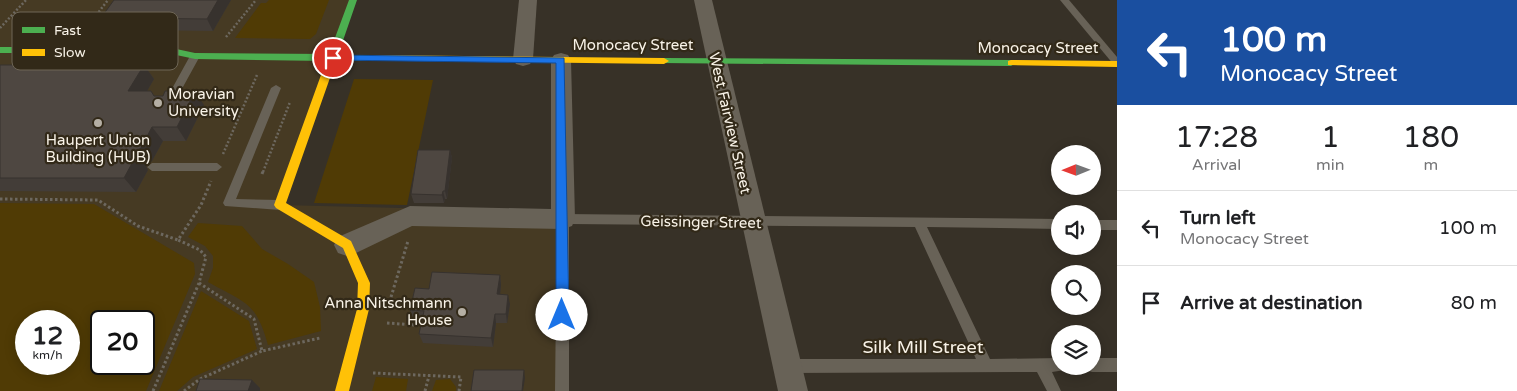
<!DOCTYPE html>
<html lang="en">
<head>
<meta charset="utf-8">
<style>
	body { margin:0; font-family:"Varela Round",sans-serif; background:#f6f6f6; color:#202124; height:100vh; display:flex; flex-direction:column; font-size:19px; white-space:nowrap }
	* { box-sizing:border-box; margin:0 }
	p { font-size:16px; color:#757577 }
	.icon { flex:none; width:28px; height:28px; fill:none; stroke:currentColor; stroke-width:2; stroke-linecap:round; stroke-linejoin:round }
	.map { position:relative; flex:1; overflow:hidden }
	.details { display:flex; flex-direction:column; background:#fff; width:400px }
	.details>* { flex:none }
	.hud { background:#1a4fa0; color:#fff; overflow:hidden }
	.needle { width:32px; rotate:269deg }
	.controls { position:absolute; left:1051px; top:145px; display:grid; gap:10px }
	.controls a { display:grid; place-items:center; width:50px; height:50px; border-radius:50%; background:#fff; box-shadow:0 2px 12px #0003; font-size:25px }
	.speed { position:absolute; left:15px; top:310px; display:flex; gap:10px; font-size:25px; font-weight:700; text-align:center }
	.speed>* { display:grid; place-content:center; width:65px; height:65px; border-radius:50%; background:#fff; box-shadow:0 2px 12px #0003; line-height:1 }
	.speed small { font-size:12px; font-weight:400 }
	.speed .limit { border:2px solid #111; border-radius:8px; background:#fff; color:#111 }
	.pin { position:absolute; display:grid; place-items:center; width:42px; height:42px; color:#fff; margin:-21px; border:2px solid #fff; border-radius:50%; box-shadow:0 1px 5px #0007 }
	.me { position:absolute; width:55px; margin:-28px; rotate:0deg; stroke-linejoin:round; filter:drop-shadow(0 0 4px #0008) }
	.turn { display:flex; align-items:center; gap:18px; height:105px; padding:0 20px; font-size:22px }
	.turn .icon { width:65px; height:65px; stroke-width:2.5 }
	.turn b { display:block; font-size:35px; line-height:42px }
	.eta { display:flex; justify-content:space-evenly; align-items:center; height:85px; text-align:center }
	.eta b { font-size:30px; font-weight:600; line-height:35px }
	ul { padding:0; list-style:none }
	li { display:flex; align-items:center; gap:15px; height:75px; padding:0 20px; border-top:1px solid #e0e0e0 }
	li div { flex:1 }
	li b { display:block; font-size:19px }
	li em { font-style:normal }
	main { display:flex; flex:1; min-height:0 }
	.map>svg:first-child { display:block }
	.built { fill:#463a23; fill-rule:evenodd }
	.green { fill:#503b05; fill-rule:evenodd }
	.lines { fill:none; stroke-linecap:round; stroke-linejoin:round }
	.path-far1 { stroke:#6d685f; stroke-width:2.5; stroke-dasharray:2 2; stroke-linecap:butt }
	.path { stroke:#6d685f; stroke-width:3; stroke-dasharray:2.5 2.5; stroke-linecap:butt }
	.lane { fill:#686257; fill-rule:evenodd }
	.street { fill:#686257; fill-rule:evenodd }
	.fast { fill:#4caf50; fill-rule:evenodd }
	.slow { fill:#ffc107; fill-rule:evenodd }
	.wall { fill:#433d38 }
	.shaded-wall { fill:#37322e }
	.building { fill:#4e4741; stroke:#37322e }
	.route { fill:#1a73e8; stroke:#114b97 }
	.poi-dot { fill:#b5afa4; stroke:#322918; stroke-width:2 }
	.labels { text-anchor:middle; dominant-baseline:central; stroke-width:4.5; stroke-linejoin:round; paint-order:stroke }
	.street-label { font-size:15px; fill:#f9f3e8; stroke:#322918 }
	.poi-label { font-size:15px; fill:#f9f3e8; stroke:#322918; text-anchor:start }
	.near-street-label { font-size:18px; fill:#f9f3e8; stroke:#322918 }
	.key { fill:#322918; stroke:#6e6656; stroke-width:1 }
	.key-label { font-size:14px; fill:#f9f3e8 }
</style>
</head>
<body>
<main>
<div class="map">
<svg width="1117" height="391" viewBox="0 0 1117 391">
	<rect width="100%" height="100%" fill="#373127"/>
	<!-- built -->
	<path class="built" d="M 0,0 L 353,0 L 281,205 L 559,212 L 558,391 L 0,391 ZM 26,321 L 69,321 L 69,364 L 26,364 ZM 101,321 L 144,321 L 144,364 L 101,364 Z"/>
	<!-- green -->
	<g class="green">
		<polygon points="269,0 329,0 316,34 310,39 235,38 261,3 266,3"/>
		<polygon points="354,79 433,80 407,205 314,203"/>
		<path d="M 0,203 L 94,204 L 194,263 L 195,274 L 146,391 L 0,391 ZM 69,321 L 69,364 L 26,364 L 26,321 ZM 144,321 L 144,364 L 101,364 L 101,321 Z"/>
		<path d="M 198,223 L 242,226 L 262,249 L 288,264 L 314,282 L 320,307 L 321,331 L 268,345 C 256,301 245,303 208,282 L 213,268 L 213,256 L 205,246 L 188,237 Z"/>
		<polygon points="201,291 249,321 257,349 193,377 177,391 159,391"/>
		<polygon points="376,377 408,379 406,391 372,391"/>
		<polygon points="450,379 456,387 456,391 432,391 436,380"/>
	</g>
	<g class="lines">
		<!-- path-far1 -->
		<g class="path-far1">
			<polyline points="0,28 26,0"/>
			<polyline points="84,31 108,0"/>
			<polyline points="226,37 256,0"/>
			<polyline points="223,154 257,75"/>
			<polyline points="263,172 290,102"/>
		</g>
		<!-- path -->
		<g class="path">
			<polyline points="262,174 263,171"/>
			<polyline points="0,199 98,200 138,226 178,240"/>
			<polyline points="199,283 254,319 262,351 320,338"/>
			<polyline points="391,297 408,241"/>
			<polyline points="387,323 414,325"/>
			<polyline points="373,373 461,377 459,391"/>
			<polyline points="153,391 199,283 206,257 200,250 178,240 201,205 211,181"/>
			<polyline points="184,391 200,379 262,351"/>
			<polyline points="425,391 429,376"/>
		</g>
		<!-- lane -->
		<g class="lane">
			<polygon points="1060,0 1069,0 1117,57 1117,66 1114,65"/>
			<polygon points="195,53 200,56 173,105 172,108 164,108 163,105 190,56"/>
			<polygon points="276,85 281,88 236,199 280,200 284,202 286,205 284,208 280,210 225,206 223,203 271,88"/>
			<polygon points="152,163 217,163 222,167 217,171 152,171 147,167"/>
			<polygon points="563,214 1060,219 1060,229 927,227 990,359 1060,358 1060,366 1066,366 1065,370 1052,372 1061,391 1047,391 1037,372 787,373 782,371 780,366 782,361 787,359 976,359 915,227 569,224 569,391 555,391 557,219 559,216"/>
			<rect x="1092" y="220" width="25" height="10"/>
			<polygon points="1092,358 1117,358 1117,372 1092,372 1087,370 1086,366 1092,366"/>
		</g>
		<!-- street -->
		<g class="street">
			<polygon points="519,0 537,0 533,59 530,64 523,66 516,64 513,59"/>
			<polygon points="694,0 712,0 808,391 778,391"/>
			<polygon points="561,53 568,55 571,60 575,219 572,226 563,229 412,226 356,253 347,256 338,253 334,245 338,237 410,206 551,209 551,60 554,55"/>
		</g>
		<!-- fast -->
		<g class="fast">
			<polygon points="349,0 357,0 338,55 373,55 378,58 373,61 336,61 331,75 326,78 321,75 327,61 195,59 167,53 0,53 0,47 167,47 195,53 329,54"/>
			<polygon points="664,58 1011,60 1016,63 1011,66 661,63 659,61"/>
		</g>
		<!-- slow -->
		<g class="slow">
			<polygon points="373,55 664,58 669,61 664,64 370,60 370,56"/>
			<polygon points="1011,60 1117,61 1117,67 1008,65 1008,61"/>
			<polygon points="326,72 331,75 286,203 351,241 370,283 369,309 349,391 335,391 357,309 358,283 343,248 276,208 274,205 321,75"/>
		</g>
	</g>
	<!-- wall -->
	<g class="wall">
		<polygon points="114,0 231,0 213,31 134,30 128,39 103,38 95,26"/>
		<polygon points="0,65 144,65 154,79 147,91 155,96 204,105 186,141 163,141 152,161 146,166 148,170 136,192 0,191"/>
		<polygon points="450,150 452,158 447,199 445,199 444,203 414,203 411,194"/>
		<polygon points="500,275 501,285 500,294 510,304 507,323 496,323 493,347 423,343 419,334 422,320 414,320 410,310 429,289"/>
	</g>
	<!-- shaded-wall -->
	<g class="shaded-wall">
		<polygon points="218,0 231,0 213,31 207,19"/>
		<polygon points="126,18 134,30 128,39 120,27"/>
		<polygon points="144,65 154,79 139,105 128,91"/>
		<polygon points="195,91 204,105 186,141 177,127"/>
		<polygon points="152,127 163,141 152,161 146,166 148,170 136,192 124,178 135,152"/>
		<polygon points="450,150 452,158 447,199 445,191"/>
		<polygon points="443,191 445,199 444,203 442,195"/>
		<polygon points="500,275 501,285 499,304 497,294"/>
		<polygon points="508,295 510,304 507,323 506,314"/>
		<polygon points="495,314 496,323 493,347 491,338"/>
		<polygon points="524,370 525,378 523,391 522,391"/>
		<polygon points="252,380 260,388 260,391 248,391"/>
	</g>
	<!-- building -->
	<g class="building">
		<polygon points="114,0 218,0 207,19 126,18 120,27 95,26"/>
		<polygon points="0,65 144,65 128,91 151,91 154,96 163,96 165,91 195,91 177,127 152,127 141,148 135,152 136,156 124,178 0,178"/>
		<polygon points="418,150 450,150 445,191 443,191 442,195 411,194"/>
		<polygon points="432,272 500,275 497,294 508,295 506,314 495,314 491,338 419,334 424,311 410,310 415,288 429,289"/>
		<polygon points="474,370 524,370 522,391 471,391"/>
		<polygon points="200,379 252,380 248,391 196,391"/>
	</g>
	<!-- route -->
	<polygon class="route" points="333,55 564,58 569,315 567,319 558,319 556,315 556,63 330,60 328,58"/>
	<!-- markers -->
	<g class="poi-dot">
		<circle cx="158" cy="103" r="5"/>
		<circle cx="98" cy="123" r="5"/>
		<circle cx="462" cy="312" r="5"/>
	</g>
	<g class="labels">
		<!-- street labels -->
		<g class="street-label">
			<text x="633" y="45">Monocacy Street</text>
			<text x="1038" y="48">Monocacy Street</text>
			<text transform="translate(730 123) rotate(77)">West Fairview Street</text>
			<text transform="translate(701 222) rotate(1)">Geissinger Street</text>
		</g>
		<!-- poi labels -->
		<g class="poi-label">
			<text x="168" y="94">Moravian<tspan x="168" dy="17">University</tspan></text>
			<text x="98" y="140" text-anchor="middle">Haupert Union<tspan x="98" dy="17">Building (HUB)</tspan></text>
			<text x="452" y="303" text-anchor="end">Anna Nitschmann<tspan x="452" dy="17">House</tspan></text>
		</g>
		<!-- near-street labels -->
		<g class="near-street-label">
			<text x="923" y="347">Silk Mill Street</text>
		</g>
	</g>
	<!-- legend -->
	<rect x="12" y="12" width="166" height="58" rx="8" class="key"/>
	<rect x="22" y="27" width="23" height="6" fill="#4caf50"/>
	<rect x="22" y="49" width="23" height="7" fill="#ffc107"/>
	<g class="key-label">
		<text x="54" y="35">Fast</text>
		<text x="54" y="57">Slow</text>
	</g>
</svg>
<div class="controls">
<a><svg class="needle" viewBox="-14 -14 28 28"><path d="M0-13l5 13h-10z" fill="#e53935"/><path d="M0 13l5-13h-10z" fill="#757577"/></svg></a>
<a><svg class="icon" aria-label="sound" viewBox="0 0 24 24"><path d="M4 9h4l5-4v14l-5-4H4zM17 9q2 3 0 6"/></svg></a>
<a><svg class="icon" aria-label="search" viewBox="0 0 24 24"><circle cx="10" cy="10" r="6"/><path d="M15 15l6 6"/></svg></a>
<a><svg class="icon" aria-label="layers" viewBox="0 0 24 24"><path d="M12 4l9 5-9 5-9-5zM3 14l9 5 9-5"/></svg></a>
</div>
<div class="speed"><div>12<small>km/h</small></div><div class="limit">20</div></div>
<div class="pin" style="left:333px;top:58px;background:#d93025"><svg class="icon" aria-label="arrive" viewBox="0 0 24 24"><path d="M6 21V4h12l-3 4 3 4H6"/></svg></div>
<svg class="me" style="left:562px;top:315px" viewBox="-20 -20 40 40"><circle r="19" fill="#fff"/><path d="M0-13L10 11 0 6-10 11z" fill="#1a73e8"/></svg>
</div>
<section class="details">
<div class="hud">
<div class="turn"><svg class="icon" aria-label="left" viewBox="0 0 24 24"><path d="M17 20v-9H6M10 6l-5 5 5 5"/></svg><div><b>100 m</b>Monocacy Street</div></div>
</div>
<div class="eta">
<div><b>17:28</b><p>Arrival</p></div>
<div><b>1</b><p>min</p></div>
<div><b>180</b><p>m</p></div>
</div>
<ul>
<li><svg class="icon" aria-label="left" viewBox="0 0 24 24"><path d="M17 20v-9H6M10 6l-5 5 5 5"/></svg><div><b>Turn left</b><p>Monocacy Street</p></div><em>100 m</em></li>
<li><svg class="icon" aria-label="arrive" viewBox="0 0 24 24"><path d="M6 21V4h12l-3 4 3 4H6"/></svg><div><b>Arrive at destination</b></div><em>80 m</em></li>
</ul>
</section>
</main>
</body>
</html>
